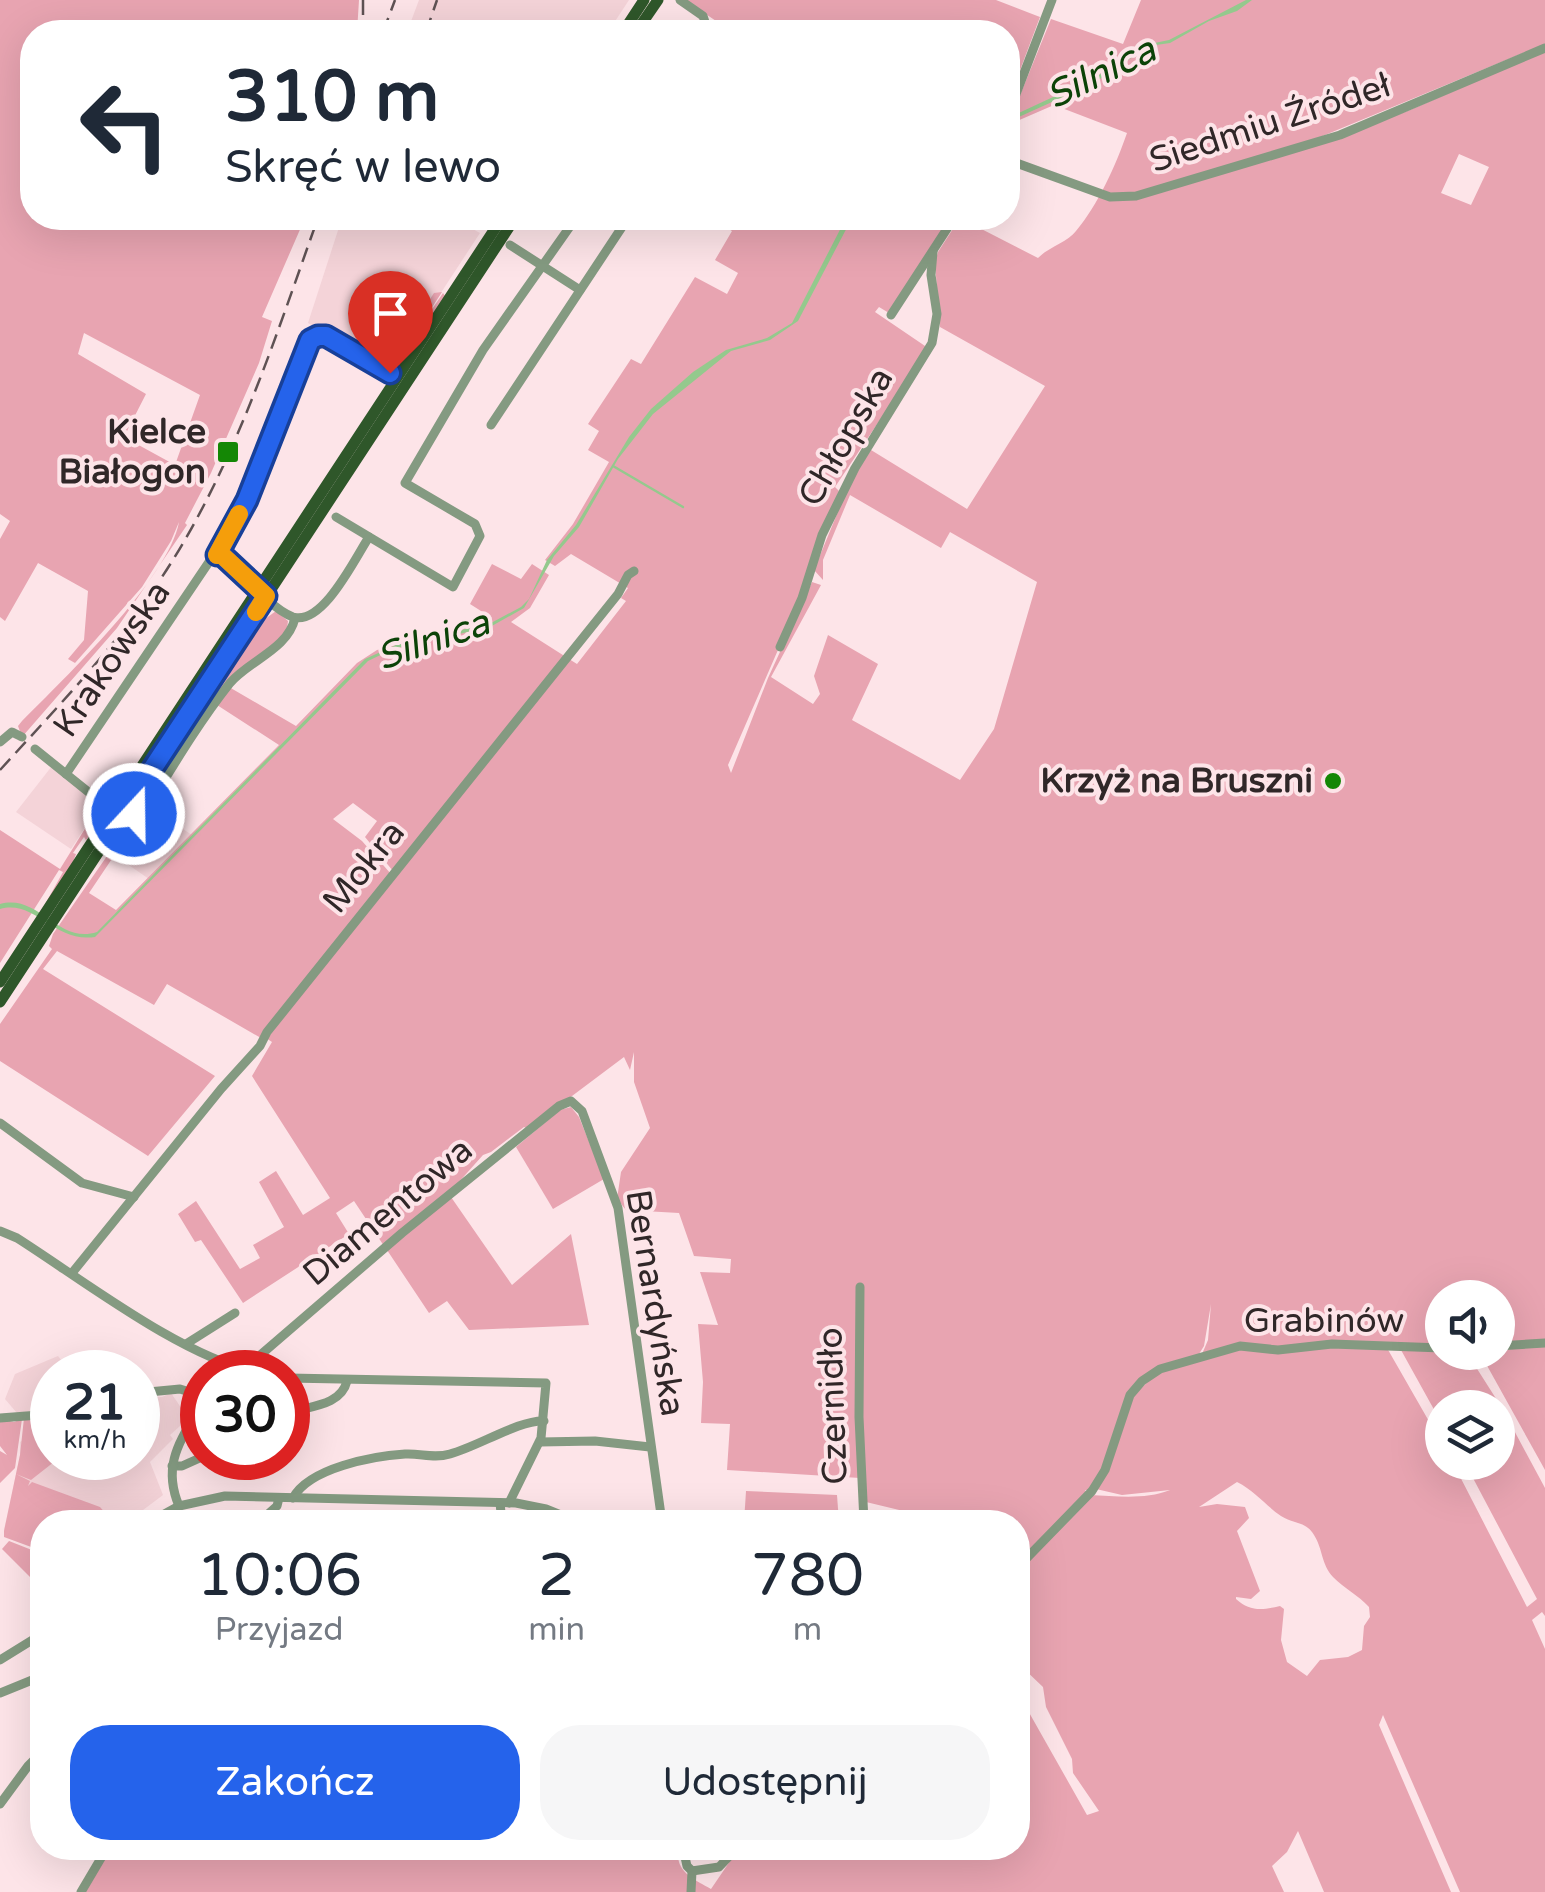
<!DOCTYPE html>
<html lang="pl">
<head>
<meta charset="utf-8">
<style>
	body { margin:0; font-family:"Varela Round",sans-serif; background:#f6f6f7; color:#1f2937; height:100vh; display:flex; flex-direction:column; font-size:38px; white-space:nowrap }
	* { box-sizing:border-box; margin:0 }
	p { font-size:32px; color:#747a83 }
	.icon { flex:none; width:55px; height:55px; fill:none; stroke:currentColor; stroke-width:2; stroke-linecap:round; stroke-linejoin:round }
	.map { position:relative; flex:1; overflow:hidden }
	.panel { position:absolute; left:30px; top:1510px; width:1000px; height:350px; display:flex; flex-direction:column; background:#fff; border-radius:40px; box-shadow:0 10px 40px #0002 }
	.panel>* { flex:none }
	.top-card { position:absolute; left:20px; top:20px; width:1000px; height:210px; border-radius:40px; box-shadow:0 10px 40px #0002; background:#fff; color:#1f2937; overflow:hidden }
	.buttons { position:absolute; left:1425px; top:1280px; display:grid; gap:20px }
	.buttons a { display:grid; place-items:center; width:90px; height:90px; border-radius:50%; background:#fff; box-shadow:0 10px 40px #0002; font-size:50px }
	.speed { position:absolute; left:30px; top:1350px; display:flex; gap:20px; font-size:50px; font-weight:700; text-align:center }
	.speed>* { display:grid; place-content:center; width:130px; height:130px; border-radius:50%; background:#fff; box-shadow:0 10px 40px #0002; line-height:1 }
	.speed small { font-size:25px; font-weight:400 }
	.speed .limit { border:15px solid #d22; background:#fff; color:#111 }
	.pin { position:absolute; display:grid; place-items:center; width:85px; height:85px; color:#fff; margin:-102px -42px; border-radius:50% 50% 50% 0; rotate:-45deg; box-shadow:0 0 10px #0007 }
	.pin .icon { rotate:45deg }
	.me { position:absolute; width:110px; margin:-55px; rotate:21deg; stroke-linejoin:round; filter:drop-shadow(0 0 8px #0008) }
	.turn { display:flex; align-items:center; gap:35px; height:210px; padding:0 40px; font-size:45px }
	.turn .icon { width:130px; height:130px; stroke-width:2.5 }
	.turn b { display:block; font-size:70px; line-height:85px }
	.eta { display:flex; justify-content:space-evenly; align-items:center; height:170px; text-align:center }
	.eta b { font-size:60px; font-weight:600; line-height:70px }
	.cta { display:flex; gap:20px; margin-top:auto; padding:20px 40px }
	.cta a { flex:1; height:115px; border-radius:40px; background:#2563eb; color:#fff; font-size:40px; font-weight:600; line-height:115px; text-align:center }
	.cta a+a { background:#f6f6f7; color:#1f2937 }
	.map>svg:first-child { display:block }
	.built { fill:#f4d3d8 }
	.green { fill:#e8a4b1; fill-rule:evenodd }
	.water { fill:#94c98d }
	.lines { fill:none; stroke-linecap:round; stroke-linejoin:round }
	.stream { stroke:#94c98d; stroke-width:2.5 }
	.minor { stroke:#849a81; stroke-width:9 }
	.major { stroke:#2f572a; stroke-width:11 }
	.rail { stroke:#5f5254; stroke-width:2.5; stroke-dasharray:15 8; stroke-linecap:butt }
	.route-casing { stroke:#184099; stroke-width:25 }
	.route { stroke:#2563eb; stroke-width:18 }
	.slow { stroke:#f59e0b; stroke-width:18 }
	.poi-dot { fill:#148705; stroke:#fde4e8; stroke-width:4 }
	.labels { text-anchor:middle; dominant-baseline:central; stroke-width:8; stroke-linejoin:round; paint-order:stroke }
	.street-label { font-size:35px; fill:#302728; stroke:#fde4e8 }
	.poi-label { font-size:35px; font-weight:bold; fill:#302728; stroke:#fde4e8; text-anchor:end }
	.water-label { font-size:38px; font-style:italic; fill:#0c4308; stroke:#fde4e8 }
</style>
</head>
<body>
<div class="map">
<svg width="1545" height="1892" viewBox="0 0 1545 1892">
	<rect width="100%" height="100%" fill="#fde4e8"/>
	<!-- built -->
	<g class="built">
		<polygon points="419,0 629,0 608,32 407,32"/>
		<polygon points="342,218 472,218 467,226 480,233 391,369 308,323"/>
		<polygon points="52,766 99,806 71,849 16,812"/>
		<polygon points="151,808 192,835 149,879 123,861 129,852 126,845"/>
		<polygon points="58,1356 64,1364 77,1361 79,1372 52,1372 52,1409 17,1413 5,1399 15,1374"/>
		<polygon points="171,1393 184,1412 180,1426 170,1435 173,1439 150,1462 163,1495 127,1522 42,1522 4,1530 20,1455 20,1442 52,1419 52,1458 138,1458 138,1398 162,1397"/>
	</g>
	<!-- green -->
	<g class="green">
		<path d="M 0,0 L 359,0 L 357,32 L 32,32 L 32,218 L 305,218 L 262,317 L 272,321 L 259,363 L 211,473 L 185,523 L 187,525 L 117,628 L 22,737 L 18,726 L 22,721 C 64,679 169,578 179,522 L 171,541 L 142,587 L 75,663 L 68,659 L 84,640 L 88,591 L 38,563 L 5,621 L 0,617 L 0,539 L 10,521 L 0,514 ZM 84,333 L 200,395 L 175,465 L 124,437 L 146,394 L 78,354 Z"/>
		<polygon points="685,0 996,0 1040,17 1008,102 1008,32 746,32 719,23"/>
		<path d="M 1141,0 L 1545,0 L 1545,44 L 1313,140 L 1319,145 L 1410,110 L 1545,51 L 1545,1470 L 1480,1353 L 1529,1347 L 1527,1343 L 1498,1344 L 1498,1298 L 1442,1298 L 1442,1345 L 1343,1341 L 1294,1348 L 1239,1345 L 1202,1354 L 1208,1340 L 1211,1304 L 1204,1346 L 1199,1354 C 1171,1363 1147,1371 1128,1395 L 1104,1470 L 1090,1490 L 1085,1490 L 1087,1493 L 1034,1548 L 1037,1548 L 1090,1495 C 1116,1496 1145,1500 1170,1490 L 1122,1495 L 1096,1489 L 1107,1471 L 1132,1397 L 1158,1372 L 1199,1358 L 1241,1348 L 1283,1353 L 1331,1346 L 1387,1348 L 1442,1444 L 1442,1462 L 1453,1463 L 1527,1607 L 1537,1599 L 1465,1463 L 1498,1462 L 1498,1408 L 1442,1408 L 1442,1424 L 1401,1350 L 1467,1353 L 1502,1408 L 1545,1488 L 1545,1616 L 1542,1612 L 1532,1620 L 1545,1649 L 1545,1892 L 1460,1892 L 1383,1715 L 1379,1725 L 1451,1892 L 1324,1892 L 1298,1831 L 1287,1852 L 1272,1866 L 1284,1892 L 83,1892 L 103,1859 L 106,1848 L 685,1848 L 678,1853 C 677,1873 695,1880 711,1889 L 739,1848 L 1018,1848 L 1018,1693 L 1087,1815 L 1099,1811 L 1073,1773 L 1072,1759 L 1046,1707 L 1043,1687 L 1022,1667 L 1018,1656 L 1018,1570 L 1024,1563 L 1018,1565 L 1018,1522 L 949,1522 L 866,1502 L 860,1379 L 860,1478 L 727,1470 L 730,1424 L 701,1423 L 703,1382 L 698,1324 L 718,1325 L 700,1272 L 730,1273 L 731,1259 L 694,1256 L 679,1213 L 626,1210 L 617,1199 L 621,1172 L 650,1128 L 634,1082 L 634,1052 L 630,1070 L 624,1057 L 528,1129 L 524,1127 L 491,1152 L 483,1155 L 449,1193 L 384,1246 L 354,1201 L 336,1213 L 349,1234 L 243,1303 L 201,1240 L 195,1242 L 178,1214 L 196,1201 L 240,1269 L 260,1258 L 253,1245 L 284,1227 L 259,1182 L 276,1171 L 303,1215 L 330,1198 L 252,1076 L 272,1042 L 266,1038 L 569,659 L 577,664 L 626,601 L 621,598 L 628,588 L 571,554 L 555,566 L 545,560 L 573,524 L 609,462 L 588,450 L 599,431 L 588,424 L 631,359 L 641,364 L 695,277 L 727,294 L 738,273 L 715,260 L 732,231 L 717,222 L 720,218 L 951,218 L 889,313 L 879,307 L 875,312 L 928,348 L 835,487 L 839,491 L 822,531 L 801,597 L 728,765 L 731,773 L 768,678 L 812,582 L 821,585 L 771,677 L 813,704 L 820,694 L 814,676 L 828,635 L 878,664 L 852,720 L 960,780 L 994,729 L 1037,582 L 950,532 L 941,548 L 850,495 L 823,560 L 823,580 L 814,570 L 851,480 L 871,450 L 967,509 L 1045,386 L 940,327 L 935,263 L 938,252 L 960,218 L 1038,258 C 1050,246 1068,242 1076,231 C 1098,205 1116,165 1127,133 L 1054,105 L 1008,125 L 1051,19 L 1123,44 ZM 1459,154 L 1489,167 L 1471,205 L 1441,193 ZM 1237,1482 C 1255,1491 1265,1505 1281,1516 C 1293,1524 1306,1521 1314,1535 C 1323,1549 1321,1564 1333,1577 C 1344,1588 1358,1595 1369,1607 L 1370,1617 L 1364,1626 L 1362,1650 L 1348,1657 L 1320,1660 L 1307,1676 L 1287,1662 L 1281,1640 L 1284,1609 L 1280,1606 C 1263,1610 1250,1612 1236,1599 L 1236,1597 L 1251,1599 L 1260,1591 L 1237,1531 L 1249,1518 L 1245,1507 L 1217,1504 L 1199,1507 Z"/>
		<polygon points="442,292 407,346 443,293 445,296 398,370 384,365 386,356 391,358 434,293"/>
		<polygon points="492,564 521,579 532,564 549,575 530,608 511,622 566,657 393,871 365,837 377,821 353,803 333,819 362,841 391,874 261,1038 167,984 154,1005 57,951 43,969 215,1076 148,1156 0,1061 0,1024 52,949 49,946 53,934 134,817 136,823 89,893 116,910 279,745 217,705 229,687 296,726 357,663 377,650 492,618 470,604"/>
		<polygon points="276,611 288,621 286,636 240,671 169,773 165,770 265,619"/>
		<polygon points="99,806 104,807 98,815 103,818 86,840 84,837 73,853 76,854 71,867 43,908 63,872 59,870 0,963 0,830 60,869"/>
		<polygon points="571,1107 579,1117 604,1179 553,1209 516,1147 560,1110"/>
		<polygon points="451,1197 512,1285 571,1234 589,1325 469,1330 447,1301 429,1313 387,1250"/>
		<polygon points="52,1417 52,1425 48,1429 52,1435 52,1458 59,1458 31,1480 16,1474 30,1481 28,1486 32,1482 100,1507 108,1516 105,1520 110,1517 119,1522 42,1522 42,1551 4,1537 4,1531 20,1455 24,1418"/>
		<polygon points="0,1419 14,1422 22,1419 15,1468 0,1483 0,1451 7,1455 0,1446"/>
		<polygon points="746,1491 837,1495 839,1522 744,1522"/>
		<polygon points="9,1541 42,1554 42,1589 2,1549"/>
	</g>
	<!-- water -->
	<g class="water">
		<polygon points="1246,0 1252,0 1237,11 1209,21 1170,43 1149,46 1094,83 1008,122 1008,118 1094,78 1145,45 1169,40"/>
		<path d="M 846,218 L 852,218 L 798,321 L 770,340 L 731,351 L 653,414 L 618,459 L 579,527 L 554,556 L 524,608 L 490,627 L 393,649 L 368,661 L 95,937 C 53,943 36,899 0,909 L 0,904 C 39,893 58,945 97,932 L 365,659 L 396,645 L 491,623 L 521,607 L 529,599 L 547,560 L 576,525 L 629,437 L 651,409 L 693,372 L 726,350 L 767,338 L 792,323 Z"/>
	</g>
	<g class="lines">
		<!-- stream -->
		<polyline class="stream" points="613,466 683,507"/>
		<!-- minor -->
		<g class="minor">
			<polyline points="680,0 703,16 706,25 703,32"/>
			<polyline points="1008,115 1052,0"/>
			<polyline points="1008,160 1110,197 1136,196 1340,135 1545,48"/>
			<polyline points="510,245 580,290"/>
			<polyline points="891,315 954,218"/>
			<polyline points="491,425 628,218"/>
			<polyline points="336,517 453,587 480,536 475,524 405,483 483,350 576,218"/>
			<path d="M 217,555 L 222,555 C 239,571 272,610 293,617 C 323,626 355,558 369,537"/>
			<polyline points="780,647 802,598 822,535 855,468 932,343 937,314 931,275 933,252"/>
			<polyline points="0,742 12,732 22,737"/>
			<polyline points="35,749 112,811"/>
			<polyline points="66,774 211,559 217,555 247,500 310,341 318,336 327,336 397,377"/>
			<path d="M 118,854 C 155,798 188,736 230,683 C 250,660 288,649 295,618"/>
			<polyline points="0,1123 82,1183 134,1197"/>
			<path d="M 0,1231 L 17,1238 C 83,1280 181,1356 255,1372"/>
			<polyline points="72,1273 221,1089 260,1046 267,1032 618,594 628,575 634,571"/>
			<polyline points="860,1287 859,1417 864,1522"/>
			<polyline points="186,1344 235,1313"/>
			<polyline points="1498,1346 1545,1343"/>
			<polyline points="243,1370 402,1233 559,1106 571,1101 582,1111 618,1208 662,1522"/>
			<polyline points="288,1378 546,1383 541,1438 509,1503"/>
			<polyline points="138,1393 180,1389 202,1396"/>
			<path d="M 288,1413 C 309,1406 341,1406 347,1381"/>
			<polyline points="0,1418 52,1414"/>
			<polyline points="540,1442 595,1441 650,1447"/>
			<polyline points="172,1466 182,1466 202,1457"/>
			<path d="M 293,1498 C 309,1468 373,1456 405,1454 C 421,1453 433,1459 450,1454 C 479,1446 519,1420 544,1421"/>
			<polyline points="500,1503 502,1522"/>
			<path d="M 179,1506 C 161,1463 182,1439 202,1403"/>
			<polyline points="150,1522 179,1506 225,1496 516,1503 546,1509 578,1522"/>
			<polyline points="259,1522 277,1506 279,1498"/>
			<polyline points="1018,1567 1092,1491 1105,1470 1130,1395 1142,1381 1160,1369 1240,1346 1278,1350 1332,1344 1442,1348"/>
			<polyline points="0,1660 42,1634"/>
			<polyline points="0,1693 42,1676"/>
			<polyline points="0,1804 28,1766 42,1752"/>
			<polyline points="683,1848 687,1866 692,1871 691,1892"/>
			<polyline points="692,1871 719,1867 737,1848"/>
			<polyline points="81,1892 107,1848"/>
		</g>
		<!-- major -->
		<g class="major">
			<polyline points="623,32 644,0"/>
			<polyline points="636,32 658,0"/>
			<polyline points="0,982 502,218"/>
			<polyline points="0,1002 515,218"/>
		</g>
		<!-- rail -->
		<g class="rail">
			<polyline points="363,0 363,32"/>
			<polyline points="383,32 395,0"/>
			<polyline points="426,32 437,0"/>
			<path d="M 0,770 C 61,703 123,639 171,563 C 238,456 276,335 318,218"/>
		</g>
	</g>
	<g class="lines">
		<defs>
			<polyline id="route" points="134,814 126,809 266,596 222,555 217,555 247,500 310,340 318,336 326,336 390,373"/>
		</defs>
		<!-- route casing -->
		<use href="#route" class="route-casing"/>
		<!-- route -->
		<use href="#route" class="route"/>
		<!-- slow -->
		<polyline class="slow" points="239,514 217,555 222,555 266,596 256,612"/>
	</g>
	<!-- markers -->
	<g class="poi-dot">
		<rect x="216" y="440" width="24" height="24" rx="5"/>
		<circle cx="1333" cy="781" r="10"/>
	</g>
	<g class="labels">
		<!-- street labels -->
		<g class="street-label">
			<text transform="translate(1270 123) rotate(-18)">Siedmiu Źródeł</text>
			<text transform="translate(846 437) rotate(-60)">Chłopska</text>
			<text transform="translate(112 659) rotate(-56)">Krakowska</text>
			<text transform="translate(364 867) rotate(-51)">Mokra</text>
			<text transform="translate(388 1212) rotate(-40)">Diamentowa</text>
			<text transform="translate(655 1303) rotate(81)">Bernardyńska</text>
			<text x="1324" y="1321">Grabinów</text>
			<text transform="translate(833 1406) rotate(-92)">Czernidło</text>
		</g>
		<!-- poi labels -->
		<g class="poi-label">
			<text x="206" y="432">Kielce<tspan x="206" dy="40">Białogon</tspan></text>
			<text x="1313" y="781">Krzyż na Bruszni</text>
		</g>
		<!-- water labels -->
		<g class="water-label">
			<text transform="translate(1101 73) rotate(-26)">Silnica</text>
			<text transform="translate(433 640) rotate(-19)">Silnica</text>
		</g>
	</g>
</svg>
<div class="buttons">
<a><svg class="icon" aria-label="sound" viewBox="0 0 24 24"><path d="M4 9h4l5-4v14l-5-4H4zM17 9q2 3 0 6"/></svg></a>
<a><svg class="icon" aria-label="layers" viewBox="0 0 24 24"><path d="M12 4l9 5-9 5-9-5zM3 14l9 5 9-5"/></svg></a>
</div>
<div class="speed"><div>21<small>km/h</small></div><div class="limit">30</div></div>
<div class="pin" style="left:390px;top:373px;background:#d93025"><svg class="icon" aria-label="arrive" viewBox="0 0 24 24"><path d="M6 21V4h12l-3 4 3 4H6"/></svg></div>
<svg class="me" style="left:134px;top:814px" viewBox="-20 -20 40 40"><circle r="17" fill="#2563eb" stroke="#fff" stroke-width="3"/><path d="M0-11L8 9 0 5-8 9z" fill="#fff"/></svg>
<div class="top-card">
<div class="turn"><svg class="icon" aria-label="left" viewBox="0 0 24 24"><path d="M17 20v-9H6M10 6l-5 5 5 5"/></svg><div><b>310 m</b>Skręć w lewo</div></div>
</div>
<section class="panel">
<div class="eta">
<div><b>10:06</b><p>Przyjazd</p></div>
<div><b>2</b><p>min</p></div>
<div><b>780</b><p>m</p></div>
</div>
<div class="cta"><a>Zakończ</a><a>Udostępnij</a></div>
</section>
</div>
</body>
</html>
